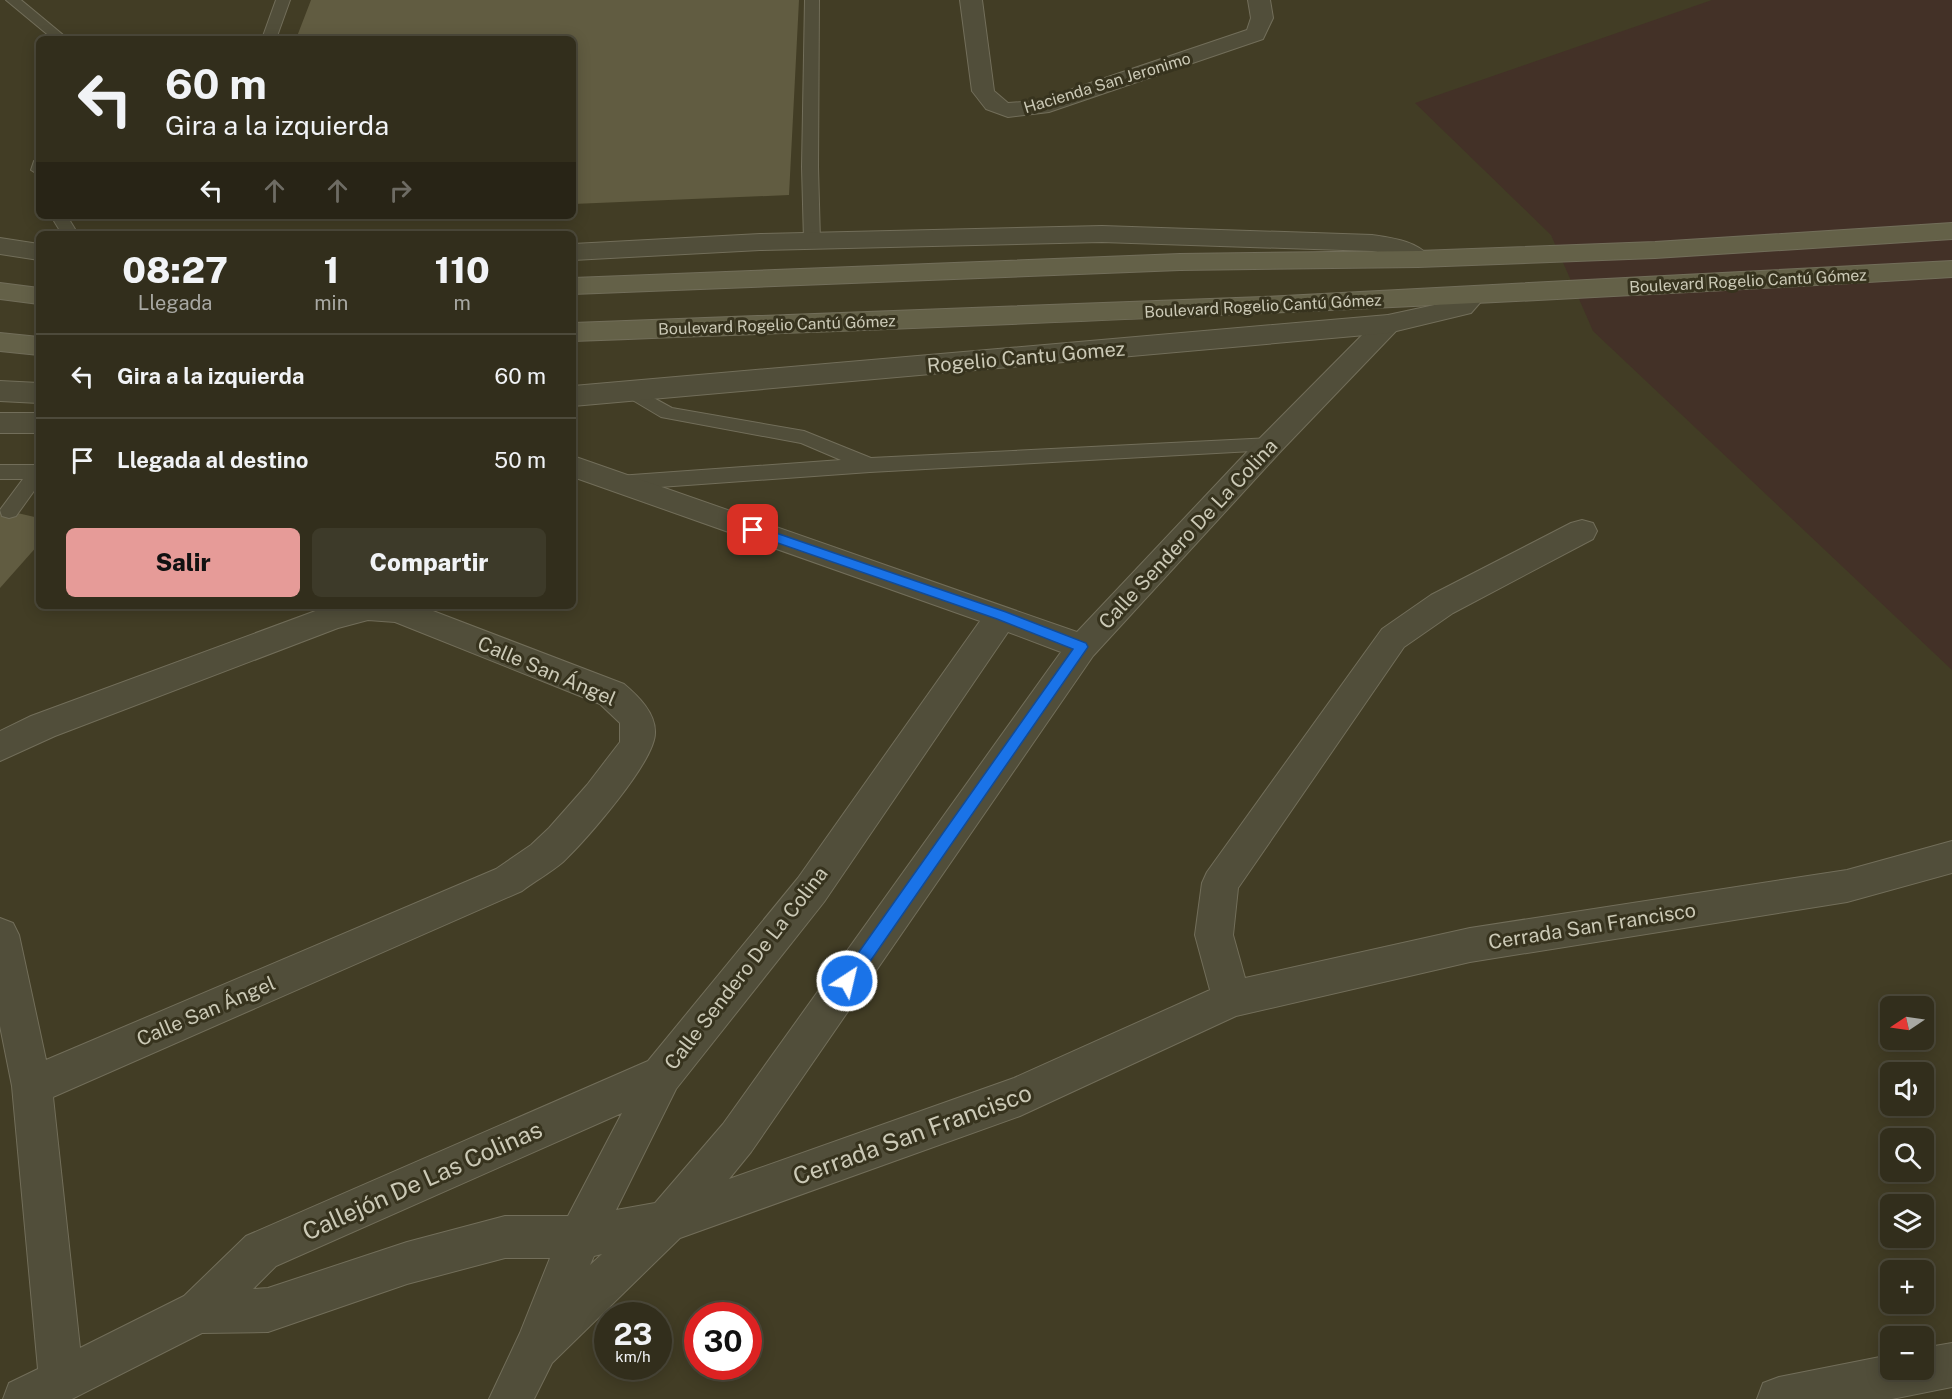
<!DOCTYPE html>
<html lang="es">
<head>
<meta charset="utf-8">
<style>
	body { margin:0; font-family:"Public Sans",sans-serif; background:#3d3a29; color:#f1f3f6; height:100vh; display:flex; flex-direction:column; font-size:22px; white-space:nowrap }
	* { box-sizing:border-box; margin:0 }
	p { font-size:20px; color:#a8a8a3 }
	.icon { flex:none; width:33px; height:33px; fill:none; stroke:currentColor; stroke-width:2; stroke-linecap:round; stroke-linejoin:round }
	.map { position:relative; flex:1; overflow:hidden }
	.panel { position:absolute; left:36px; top:231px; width:540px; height:378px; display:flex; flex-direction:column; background:#322e1c; border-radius:9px; box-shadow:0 3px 15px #0003,0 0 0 2px #4d4a3b }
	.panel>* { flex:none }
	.top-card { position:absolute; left:36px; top:36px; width:540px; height:183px; border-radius:9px; box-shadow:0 3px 15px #0003,0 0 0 2px #4d4a3b; background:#322e1c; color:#f1f3f6; overflow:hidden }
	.needle { width:39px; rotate:257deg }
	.controls { position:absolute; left:1880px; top:996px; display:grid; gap:12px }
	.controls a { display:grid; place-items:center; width:54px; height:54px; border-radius:9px; background:#322e1c; box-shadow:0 3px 15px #0003,0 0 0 2px #4d4a3b; font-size:30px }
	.speed { position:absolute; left:594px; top:1302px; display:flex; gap:12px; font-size:30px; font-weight:700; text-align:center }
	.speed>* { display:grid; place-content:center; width:78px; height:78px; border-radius:50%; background:#322e1c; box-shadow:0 3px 15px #0003,0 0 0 2px #4d4a3b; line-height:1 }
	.speed small { font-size:15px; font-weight:400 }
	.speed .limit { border:9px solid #d22; background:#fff; color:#111 }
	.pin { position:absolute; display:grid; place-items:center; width:51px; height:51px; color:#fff; margin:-26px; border-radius:12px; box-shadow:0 3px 9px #0006 }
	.me { position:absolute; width:66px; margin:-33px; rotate:35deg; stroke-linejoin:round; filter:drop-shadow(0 0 4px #0008) }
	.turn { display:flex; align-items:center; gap:21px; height:126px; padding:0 30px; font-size:27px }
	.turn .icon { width:78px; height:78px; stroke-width:2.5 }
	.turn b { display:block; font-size:42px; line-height:51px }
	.lanes { display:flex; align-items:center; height:57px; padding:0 30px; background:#0003; justify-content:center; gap:30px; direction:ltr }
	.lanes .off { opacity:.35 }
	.eta { display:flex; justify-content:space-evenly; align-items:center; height:102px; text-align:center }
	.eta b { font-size:36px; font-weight:800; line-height:42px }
	.primary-button { display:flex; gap:12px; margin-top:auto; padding:12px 30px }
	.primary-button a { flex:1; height:69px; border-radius:9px; background:#e69b98; color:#111; font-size:24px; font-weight:800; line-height:69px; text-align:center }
	.primary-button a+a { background:#3d3a29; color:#f1f3f6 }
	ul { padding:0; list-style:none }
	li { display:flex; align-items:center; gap:18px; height:84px; padding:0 30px; border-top:2px solid #4d4a3b }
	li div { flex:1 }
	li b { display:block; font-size:22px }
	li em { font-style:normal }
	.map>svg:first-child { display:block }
	.green { fill:#433127 }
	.building { fill:#615c41 }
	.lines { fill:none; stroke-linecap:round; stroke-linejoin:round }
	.service-casing { stroke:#726e5a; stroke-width:2 }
	.minor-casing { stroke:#726e5a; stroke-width:2 }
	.tertiary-casing { stroke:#726e5a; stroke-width:2 }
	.secondary-casing { stroke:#726e5a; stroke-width:2 }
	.service { fill:#514e3a; fill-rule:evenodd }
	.minor { fill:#514e3a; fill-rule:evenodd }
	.tertiary { fill:#514e3a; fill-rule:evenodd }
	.secondary { fill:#646148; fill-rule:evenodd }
	.route { fill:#1a73e8; stroke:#114b97; stroke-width:1.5 }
	.labels { text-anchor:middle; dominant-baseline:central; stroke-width:6; stroke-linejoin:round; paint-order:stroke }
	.far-street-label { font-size:16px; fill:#cbc9b6; stroke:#37331e }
	.street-label { font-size:20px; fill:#cbc9b6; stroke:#37331e }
	.near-street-label { font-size:24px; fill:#cbc9b6; stroke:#37331e }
</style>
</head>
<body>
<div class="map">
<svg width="1952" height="1399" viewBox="0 0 1952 1399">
	<rect width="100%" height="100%" fill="#423d25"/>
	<!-- green -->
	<polygon class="green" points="1712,0 1952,0 1952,670 1593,331 1551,235 1415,103"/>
	<!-- building -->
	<g class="building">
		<polygon points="311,0 799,0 789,195 573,204 573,39 296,39"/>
		<polygon points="0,509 39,518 39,544 0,588"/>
	</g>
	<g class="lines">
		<defs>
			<g id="service">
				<polygon points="6,0 21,0 68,39 53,39"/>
				<polygon points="276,0 290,0 276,39 262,39"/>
				<polygon points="805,0 819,0 818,167 820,241 812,246 804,241 802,167"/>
				<polygon points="39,159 39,175 31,170 34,161"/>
				<polygon points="51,216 67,216 78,234 62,234"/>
				<polygon points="630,385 672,408 804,431 871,458 1271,438 1277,439 1280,444 1277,449 1271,450 870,472 618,490 611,488 609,483 611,478 618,476 841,460 801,443 661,417 624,395 621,391 624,387"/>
				<polygon points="0,465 39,465 39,484 16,516 9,518 2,516 0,510 23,479 0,479"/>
			</g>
			<g id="minor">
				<polygon points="960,0 982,0 994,91 1008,103 1037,101 1247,30 1251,18 1248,0 1270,0 1273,18 1263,39 1049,112 1008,117 986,109 972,91"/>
				<path d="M 1388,315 L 1397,318 L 1401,324 L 1397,330 L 1281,451 L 1093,656 L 751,1152 L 729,1179 L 1014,1078 L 1210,990 L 1195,935 L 1202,883 L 1207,872 L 1382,629 L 1431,595 L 1571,523 L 1582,520 L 1593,523 L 1597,531 L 1593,539 L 1453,613 L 1404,647 L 1238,888 L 1233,935 L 1245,978 L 1470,928 L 1847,870 L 1952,841 L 1952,873 L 1847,902 L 1470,962 L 1236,1016 L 1020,1116 L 680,1238 L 552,1363 L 534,1399 L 489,1399 L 520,1333 L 550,1258 L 505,1258 L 407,1284 L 268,1332 L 202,1333 L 72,1399 L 3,1399 L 9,1383 L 38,1369 L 12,1086 L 0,1026 L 0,918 L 13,923 L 19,935 L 46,1060 L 496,869 L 531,845 L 549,828 L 587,785 L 620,742 L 620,723 L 600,704 L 395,622 L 368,620 L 338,628 L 55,736 L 0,761 L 0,731 L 31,716 L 329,606 L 420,606 L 624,684 C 638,696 656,713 655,733 C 655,762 585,841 563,862 C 550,873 535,881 522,891 L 53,1097 L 80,1348 L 184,1296 L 246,1236 L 648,1061 L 798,878 L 980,621 L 573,477 L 573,456 L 1077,632 L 1261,437 L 1379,318 ZM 1008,632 L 1061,652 L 723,1124 L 655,1203 L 616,1210 L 676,1089 L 824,902 ZM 622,1113 L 568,1216 L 505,1216 L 407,1242 L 268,1288 L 253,1289 L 276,1266 ZM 602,1254 L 590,1265 L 594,1256 Z"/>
				<polygon points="1952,1343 1952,1387 1892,1399 1757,1399 1763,1383 1779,1377 1890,1355 1890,1370 1923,1370 1923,1348"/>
			</g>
			<g id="tertiary">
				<path d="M 1102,226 L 1372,235 C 1392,238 1419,241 1431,259 L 1427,265 C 1410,269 1393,254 1372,251 L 1102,242 L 760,250 L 573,260 L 573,244 L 760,234 Z"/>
				<polygon points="0,238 39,244 39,260 0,254"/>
				<polygon points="1472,289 1481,291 1485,297 1471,313 1388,333 573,406 573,386 1388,315 1453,301 1463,291"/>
				<polygon points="0,381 39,383 39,403 0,401"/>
				<rect x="0" y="413" width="39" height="20"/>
			</g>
			<g id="secondary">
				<polygon points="1952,223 1952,239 1655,258 1418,267 1180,270 573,294 573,278 1180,254 1418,251 1655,242"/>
				<path d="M 1952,261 L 1952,277 C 1493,305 1033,324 573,341 L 573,323 L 1263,297 Z"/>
				<polygon points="0,283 39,288 39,304 0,299"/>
				<polygon points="0,333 39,337 39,355 0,351"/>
			</g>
		</defs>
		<!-- service casing -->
		<use href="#service" class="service-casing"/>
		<!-- minor casing -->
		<use href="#minor" class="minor-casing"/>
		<!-- tertiary casing -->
		<use href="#tertiary" class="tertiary-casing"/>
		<!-- secondary casing -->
		<use href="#secondary" class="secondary-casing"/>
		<!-- service -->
		<use href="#service" class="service"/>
		<!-- minor -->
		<use href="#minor" class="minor"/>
		<!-- tertiary -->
		<use href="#tertiary" class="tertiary"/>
		<!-- secondary -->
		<use href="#secondary" class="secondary"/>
	</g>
	<!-- route -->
	<polygon class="route" points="753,525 1006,612 1086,643 1088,647 853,986 847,988 842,986 839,981 842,976 1073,649 997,619 749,533 747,530"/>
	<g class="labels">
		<!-- far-street labels -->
		<g class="far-street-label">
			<text transform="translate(1107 83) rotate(-17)">Hacienda San Jeronimo</text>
			<text transform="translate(1748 281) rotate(-3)">Boulevard Rogelio Cantú Gómez</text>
			<text transform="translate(1263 306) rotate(-3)">Boulevard Rogelio Cantú Gómez</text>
			<text transform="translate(777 325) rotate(-2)">Boulevard Rogelio Cantú Gómez</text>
		</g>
		<!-- street labels -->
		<g class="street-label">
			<text transform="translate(1026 357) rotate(-5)">Rogelio Cantu Gomez</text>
			<text transform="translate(1188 534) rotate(-47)">Calle Sendero De La Colina</text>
			<text transform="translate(547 671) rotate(23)">Calle San Ángel</text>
			<text transform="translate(1592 926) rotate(-9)">Cerrada San Francisco</text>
			<text transform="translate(746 968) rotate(-52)">Calle Sendero De La Colina</text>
			<text transform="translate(206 1011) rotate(-23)">Calle San Ángel</text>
		</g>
		<!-- near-street labels -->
		<g class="near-street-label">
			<text transform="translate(912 1134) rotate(-20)">Cerrada San Francisco</text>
			<text transform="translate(422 1180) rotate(-24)">Callejón De Las Colinas</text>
		</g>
	</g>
</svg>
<div class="controls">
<a><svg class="needle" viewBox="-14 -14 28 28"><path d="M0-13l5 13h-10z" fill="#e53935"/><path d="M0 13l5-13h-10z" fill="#a8a8a3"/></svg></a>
<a><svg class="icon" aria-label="sound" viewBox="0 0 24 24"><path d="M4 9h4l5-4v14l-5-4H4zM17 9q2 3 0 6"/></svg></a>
<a><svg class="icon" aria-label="search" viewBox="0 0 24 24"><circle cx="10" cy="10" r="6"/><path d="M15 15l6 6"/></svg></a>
<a><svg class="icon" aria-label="layers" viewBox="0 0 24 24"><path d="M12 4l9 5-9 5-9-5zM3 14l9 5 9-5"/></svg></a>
<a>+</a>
<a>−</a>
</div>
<div class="speed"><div>23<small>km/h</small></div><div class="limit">30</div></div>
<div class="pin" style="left:753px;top:530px;background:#d93025"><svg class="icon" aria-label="arrive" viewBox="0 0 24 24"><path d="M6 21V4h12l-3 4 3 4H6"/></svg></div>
<svg class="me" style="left:847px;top:981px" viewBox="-20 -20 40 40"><circle r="17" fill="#1a73e8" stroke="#fff" stroke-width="3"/><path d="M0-11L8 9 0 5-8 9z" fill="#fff"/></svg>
<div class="top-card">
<div class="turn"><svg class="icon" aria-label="left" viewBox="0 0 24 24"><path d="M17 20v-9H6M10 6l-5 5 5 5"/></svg><div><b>60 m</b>Gira a la izquierda</div></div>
<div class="lanes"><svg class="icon" aria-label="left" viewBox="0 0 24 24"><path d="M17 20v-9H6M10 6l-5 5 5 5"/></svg><svg class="icon off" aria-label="ahead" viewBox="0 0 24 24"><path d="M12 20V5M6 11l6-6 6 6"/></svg><svg class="icon off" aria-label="ahead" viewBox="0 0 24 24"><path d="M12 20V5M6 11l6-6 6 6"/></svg><svg class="icon off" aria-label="right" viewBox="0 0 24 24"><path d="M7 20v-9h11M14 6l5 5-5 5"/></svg></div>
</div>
<section class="panel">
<div class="eta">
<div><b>08:27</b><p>Llegada</p></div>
<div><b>1</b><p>min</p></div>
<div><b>110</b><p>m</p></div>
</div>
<ul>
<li><svg class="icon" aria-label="left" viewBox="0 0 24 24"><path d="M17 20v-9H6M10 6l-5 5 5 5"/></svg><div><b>Gira a la izquierda</b></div><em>60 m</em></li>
<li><svg class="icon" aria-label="arrive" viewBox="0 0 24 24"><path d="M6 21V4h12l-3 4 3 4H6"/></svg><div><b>Llegada al destino</b></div><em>50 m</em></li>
</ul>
<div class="primary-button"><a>Salir</a><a>Compartir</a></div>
</section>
</div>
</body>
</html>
